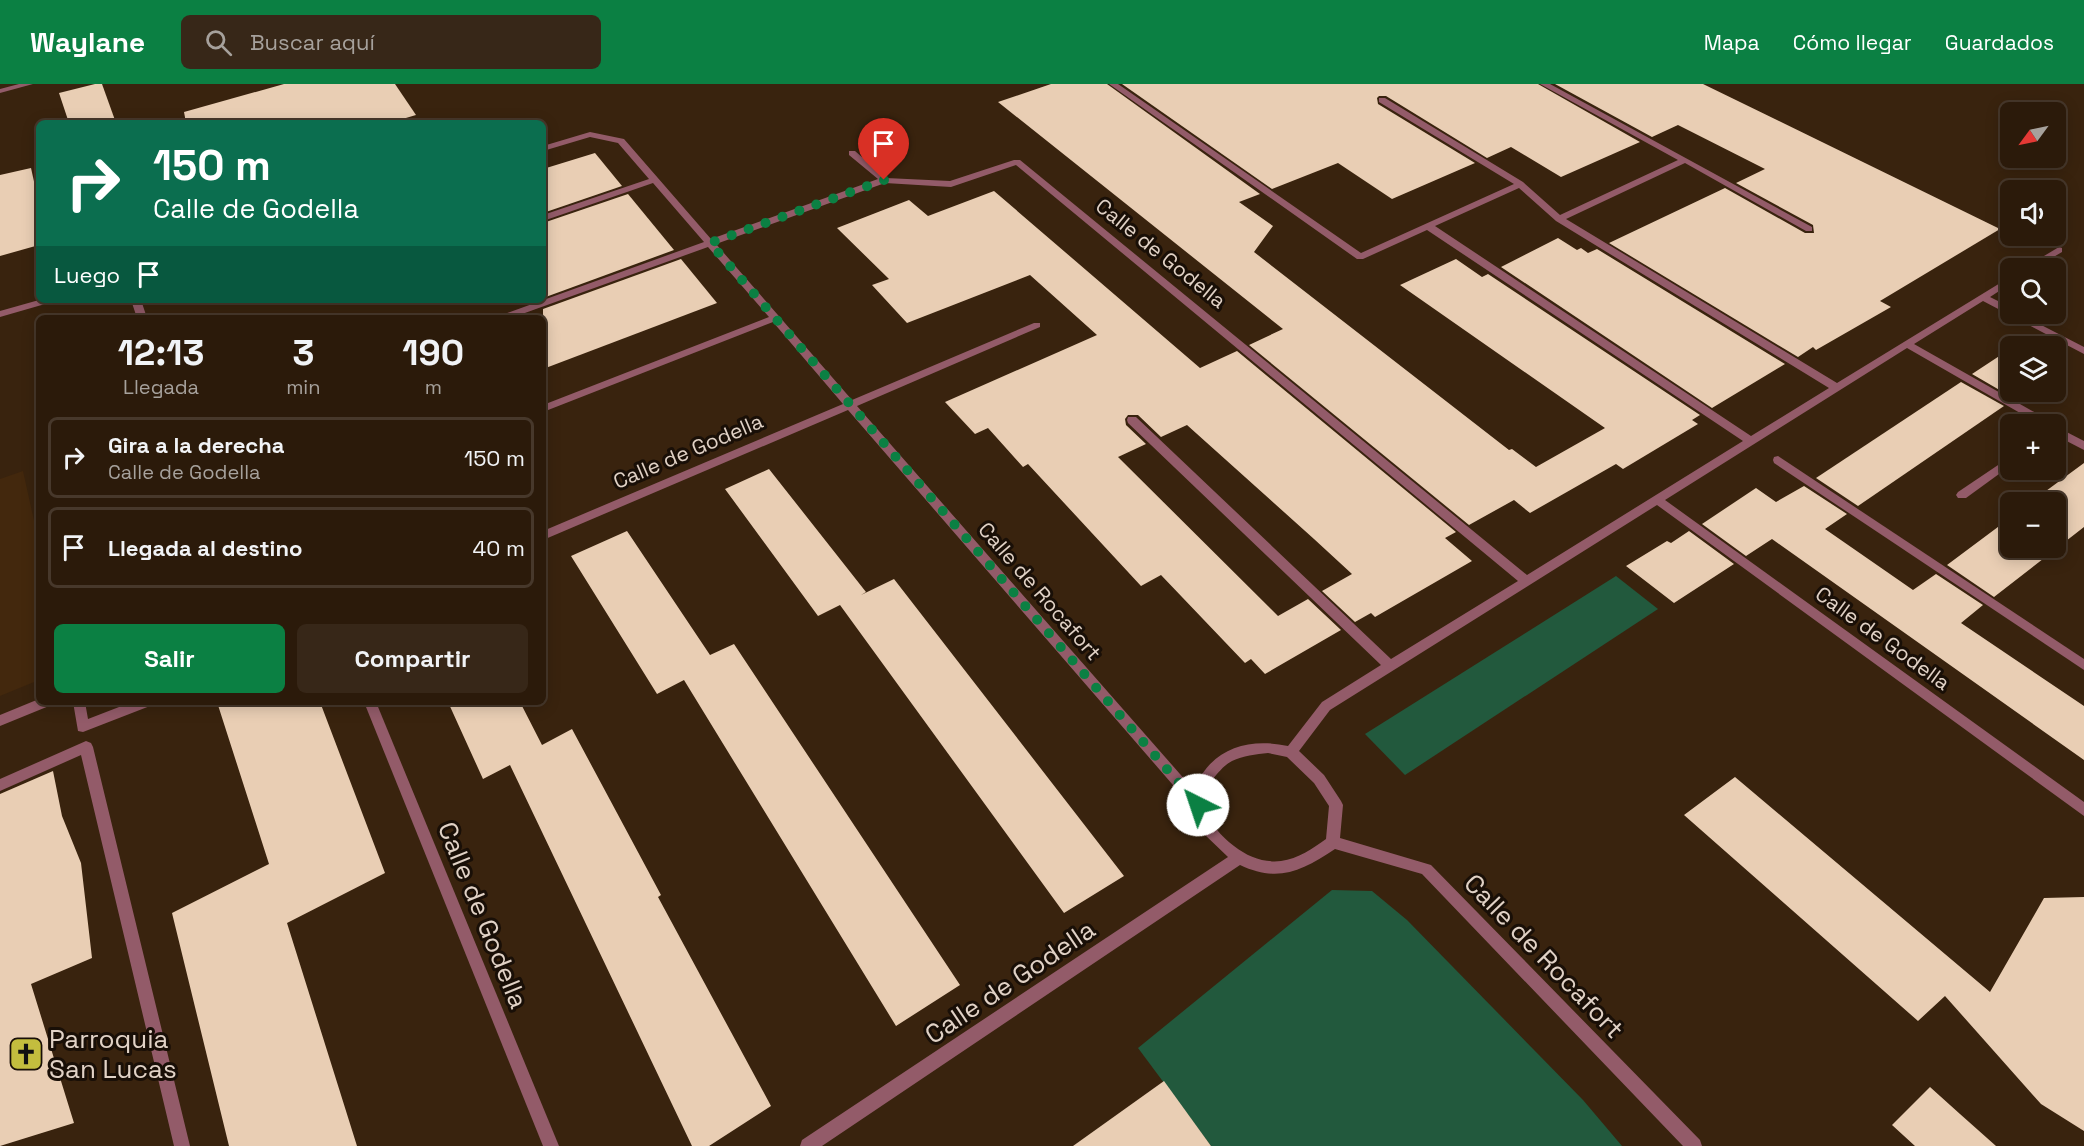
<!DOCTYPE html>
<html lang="es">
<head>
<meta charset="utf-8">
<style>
	body { margin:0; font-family:"Space Grotesk",sans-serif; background:#372718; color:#f1f3f6; height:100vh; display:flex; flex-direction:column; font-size:22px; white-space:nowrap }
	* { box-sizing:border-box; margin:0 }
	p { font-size:20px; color:#a6a19c }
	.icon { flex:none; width:33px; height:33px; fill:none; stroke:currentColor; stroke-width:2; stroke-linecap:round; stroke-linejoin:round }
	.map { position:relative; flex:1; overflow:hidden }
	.side { position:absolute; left:36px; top:231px; width:510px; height:390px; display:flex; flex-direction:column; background:#2b1a0a; border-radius:9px; box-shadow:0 3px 15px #0003,0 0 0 2px #47382b }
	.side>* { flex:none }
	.top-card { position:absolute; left:36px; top:36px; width:510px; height:183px; border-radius:9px; box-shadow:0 3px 15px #0003,0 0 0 2px #47382b; background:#0b6e4f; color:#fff; overflow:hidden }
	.needle { width:39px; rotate:237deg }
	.buttons { position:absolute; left:2000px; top:18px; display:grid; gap:12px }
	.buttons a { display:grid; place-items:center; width:66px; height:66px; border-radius:9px; background:#2b1a0a; box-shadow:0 3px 15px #0003,0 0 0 2px #47382b; font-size:30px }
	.pin { position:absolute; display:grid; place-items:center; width:51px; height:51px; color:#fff; margin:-62px -26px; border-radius:50% 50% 50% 0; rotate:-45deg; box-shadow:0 0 6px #0007 }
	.pin .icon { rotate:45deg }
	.me { position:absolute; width:66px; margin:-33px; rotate:319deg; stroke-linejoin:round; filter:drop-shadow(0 0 4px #0008) }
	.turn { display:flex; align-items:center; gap:21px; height:126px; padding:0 18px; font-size:27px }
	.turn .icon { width:78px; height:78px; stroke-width:2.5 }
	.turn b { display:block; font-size:42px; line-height:51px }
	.then { display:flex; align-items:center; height:57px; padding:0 18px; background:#0003; gap:12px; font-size:22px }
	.eta { display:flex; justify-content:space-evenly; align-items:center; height:102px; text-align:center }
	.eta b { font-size:36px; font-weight:700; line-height:42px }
	.button { display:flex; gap:12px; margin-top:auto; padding:12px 18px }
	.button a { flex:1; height:69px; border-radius:9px; background:#0b8043; color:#fff; font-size:24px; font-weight:700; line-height:69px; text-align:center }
	.button a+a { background:#372718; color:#f1f3f6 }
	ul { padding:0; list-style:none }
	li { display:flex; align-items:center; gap:18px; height:81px; margin:0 12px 9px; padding:0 6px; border:3px solid #47382b; border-radius:9px }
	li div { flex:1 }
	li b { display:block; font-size:22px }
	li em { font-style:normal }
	header { display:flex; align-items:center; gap:36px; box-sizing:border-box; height:84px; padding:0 30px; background:#0b8043; color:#fff }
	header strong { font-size:28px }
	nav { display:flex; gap:33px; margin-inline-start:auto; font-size:21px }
	.search { width:420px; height:54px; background:#372718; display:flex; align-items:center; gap:15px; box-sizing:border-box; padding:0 21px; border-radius:9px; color:#a6a19c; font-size:22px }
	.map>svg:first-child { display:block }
	.built { fill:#43280d }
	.green { fill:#22593d }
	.building { fill:#e9ceb4 }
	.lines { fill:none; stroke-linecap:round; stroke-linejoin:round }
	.street { fill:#935b69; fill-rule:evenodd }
	.route { stroke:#0b8043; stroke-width:10; stroke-dasharray:0 18 }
	.labels { text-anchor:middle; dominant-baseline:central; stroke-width:6; stroke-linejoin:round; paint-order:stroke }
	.street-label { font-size:21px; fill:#e1d2c6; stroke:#190f07 }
	.near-street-label { font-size:26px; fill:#e1d2c6; stroke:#190f07 }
	.near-poi-label { font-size:26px; fill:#e1d2c6; stroke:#190f07; text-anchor:start }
</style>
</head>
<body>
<header>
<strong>Waylane</strong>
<div class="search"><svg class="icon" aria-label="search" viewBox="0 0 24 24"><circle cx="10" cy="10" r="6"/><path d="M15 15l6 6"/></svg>Buscar aquí</div>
<nav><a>Mapa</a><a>Cómo llegar</a><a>Guardados</a></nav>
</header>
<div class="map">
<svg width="2084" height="1062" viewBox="0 0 2084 1062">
	<rect width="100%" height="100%" fill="#39230e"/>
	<!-- built -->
	<polygon class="built" points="23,387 39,459 39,596 0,612 0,395"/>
	<!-- green -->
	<g class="green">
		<polygon points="1616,492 1658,525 1405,691 1365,650"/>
		<polygon points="1332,806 1372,807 1407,836 1583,1016 1622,1062 1211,1062 1138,964"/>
	</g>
	<!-- building -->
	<g class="building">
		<polygon points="95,0 102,0 116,39 69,39 59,9"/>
		<polygon points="284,0 395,0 416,31 389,39 186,39 184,28"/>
		<polygon points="1051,0 1107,0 1260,110 1239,118 1273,142 1254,168 1509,366 1512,365 1536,383 1605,344 1400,201 1456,175 1482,193 1488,190 1700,331 1692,336 1698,340 1623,385 1616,380 1530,429 1514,416 1469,441 1249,261 1283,245 998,18"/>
		<polygon points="1122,0 1538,0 1640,58 1561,93 1511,63 1487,74 1386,12 1379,12 1377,14 1378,20 1475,79 1392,115 1338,79 1272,105"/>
		<polygon points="1555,0 1703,0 2000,145 1880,217 1891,223 1816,266 1813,263 1798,273 1609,159 1725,104 1805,149 1814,149 1813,141 1736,99 1765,85 1678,41 1652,53"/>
		<polygon points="595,69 622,102 543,129 543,85"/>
		<polygon points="31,84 39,120 39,161 0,172 0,91"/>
		<polygon points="994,107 1200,284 1237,267 1456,448 1445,454 1472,477 1375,533 1371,529 1355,538 1322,507 1352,490 1314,455 1187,341 1161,353 1138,331 1128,331 1125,335 1126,341 1146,360 1118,373 1278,532 1308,515 1341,546 1265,590 1251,575 1245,579 1161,491 1141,502 1028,380 1023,383 988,344 975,350 945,318 1097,251 1030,191 907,239 872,201 889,195 837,144 909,116 928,132"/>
		<polygon points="628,110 674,166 543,214 543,139"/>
		<polygon points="1558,154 1577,166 1581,164 1588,169 1597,165 1785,280 1712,324 1501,183"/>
		<polygon points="681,175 717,219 543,285 543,225"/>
		<polygon points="2010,265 2010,308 2025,308 2015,315 1972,290"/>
		<polygon points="1961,298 2004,322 1858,422 1816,394"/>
		<polygon points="2084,379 2084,443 1994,513 1947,481 2010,434 2010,464 2055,464 2055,418 2031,418"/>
		<polygon points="769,385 866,508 861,511 894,495 1124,792 1064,829 840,521 818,532 725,405"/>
		<polygon points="1804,402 1847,430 1825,445 1913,506 1936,490 1983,521 1961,539 2084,622 2084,676 1772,455 1746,472 1702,440 1756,404 1776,418"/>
		<polygon points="627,447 710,571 734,560 960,901 896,942 684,596 657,610 571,472"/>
		<polygon points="1689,447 1734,480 1674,519 1626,482 1667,457 1671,459"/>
		<polygon points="217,618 320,618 385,789 287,839 357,1062 229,1062 172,829 269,780"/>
		<polygon points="448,618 520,618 542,661 572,645 661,811 658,813 771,1022 709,1062 692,1062 510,681 483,695"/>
		<polygon points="53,687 62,732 81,779 92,874 31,900 74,1039 0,1062 0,710"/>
		<polygon points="1735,693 1990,908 2044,814 2084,813 2084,1047 2041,1020 1945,912 1918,937 1684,731"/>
		<polygon points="1164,997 1211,1062 1073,1062"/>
		<polygon points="1930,1003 1960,1030 1996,1062 1915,1062 1892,1041"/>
	</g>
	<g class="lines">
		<!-- street -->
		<g class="street">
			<polygon points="19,0 33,0 0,9 0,5"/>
			<path d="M 1109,0 L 1118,0 L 1361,169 L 1514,100 L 1379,18 L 1379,14 L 1385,14 L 1523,98 L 1560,131 L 1678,76 L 1540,0 L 1550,0 L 1812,143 L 1812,147 L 1806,147 L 1685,79 L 1566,135 L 1837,299 L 2010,193 L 2010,200 L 1990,213 L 2010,223 L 2010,230 L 2020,230 L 2084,263 L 2084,270 L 1983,217 L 1914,260 L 2050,337 L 2051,340 L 2039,340 L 1907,264 L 1665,416 L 2084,718 L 2084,732 L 1657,421 L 1330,626 L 1299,667 L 1324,691 L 1341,717 L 1343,721 L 1340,754 L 1431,781 L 1700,1056 L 1702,1062 L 1683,1062 L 1422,790 L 1335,765 C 1302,787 1278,799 1240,781 L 822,1062 L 800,1062 L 802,1056 L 1228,773 L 1203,749 L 1192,723 L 848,326 L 543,456 L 543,447 L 843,320 L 773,238 L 543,328 L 543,321 L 769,233 L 708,163 L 511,234 L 497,234 L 499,232 L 704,158 L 653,99 L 543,137 L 543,131 L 649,95 L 618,59 L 590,53 L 543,67 L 543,62 L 590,48 L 624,55 L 711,155 L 878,95 L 849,71 L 849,67 L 855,67 L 886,94 L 950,97 L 1014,76 L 1020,76 L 1527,491 L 1743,357 L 1427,146 L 1363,175 L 1357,175 ZM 1016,81 L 1518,497 L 1391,575 L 1136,333 L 1128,333 L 1127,336 L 1128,339 L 1381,581 L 1322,618 L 1288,662 C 1247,653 1210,665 1194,706 L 857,322 L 1040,243 L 1040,239 L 1034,239 L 852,316 L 716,160 L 885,99 L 951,103 ZM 1519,104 L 1556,137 L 1829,304 L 1751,352 L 1435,142 ZM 1268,669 L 1287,673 L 1314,699 L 1329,722 L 1326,755 C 1313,764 1298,775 1281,777 C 1264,779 1248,773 1234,762 C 1213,746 1195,721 1212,696 C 1218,689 1224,681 1232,677 C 1243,672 1256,670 1268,669 Z"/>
			<polygon points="2059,163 2062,164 2062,168 2035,184 2024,184"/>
			<polygon points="39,216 54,216 52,218 0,233 0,227"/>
			<polygon points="131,216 141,216 147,234 137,234"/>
			<polygon points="2055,342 2084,357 2084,366 2055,351"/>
			<polygon points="1778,372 2084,575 2084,586 1774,379 1773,376 1774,373"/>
			<polygon points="2010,373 2010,382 1966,414 1958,414 1956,411 1958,408"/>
			<polygon points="39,615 39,618 51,618 49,622 0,642 0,631"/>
			<polygon points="73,618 85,618 88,635 132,618 152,618 150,622 83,648 78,647"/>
			<polygon points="364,618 376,618 559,1062 543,1062"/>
			<polygon points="86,657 91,659 93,663 190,1062 174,1062 81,671 0,707 0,695"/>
		</g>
	</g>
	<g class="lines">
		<!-- route -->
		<polyline class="route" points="884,96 710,159 1198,721"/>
	</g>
	<!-- icons -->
	<defs>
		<symbol id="church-square" viewBox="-11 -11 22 22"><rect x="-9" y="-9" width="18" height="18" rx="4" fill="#c3bd3e" stroke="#190f07"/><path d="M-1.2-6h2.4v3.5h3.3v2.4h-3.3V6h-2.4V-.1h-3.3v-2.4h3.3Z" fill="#111"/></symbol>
	</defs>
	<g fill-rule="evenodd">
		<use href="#church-square" x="7" y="951" width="38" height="38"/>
	</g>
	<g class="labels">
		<!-- street labels -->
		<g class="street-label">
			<text transform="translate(1161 169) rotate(39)">Calle de Godella</text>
			<text transform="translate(688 367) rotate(-23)">Calle de Godella</text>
			<text transform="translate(1040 507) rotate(49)">Calle de Rocafort</text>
			<text transform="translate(1883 554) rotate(36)">Calle de Godella</text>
		</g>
		<!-- near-street labels -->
		<g class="near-street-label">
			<text transform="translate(483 831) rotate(68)">Calle de Godella</text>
			<text transform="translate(1544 872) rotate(46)">Calle de Rocafort</text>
			<text transform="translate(1010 898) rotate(-34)">Calle de Godella</text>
		</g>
		<!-- near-poi labels -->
		<g class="near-poi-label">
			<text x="49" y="955">Parroquia<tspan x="49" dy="30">San Lucas</tspan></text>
		</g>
	</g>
</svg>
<div class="buttons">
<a><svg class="needle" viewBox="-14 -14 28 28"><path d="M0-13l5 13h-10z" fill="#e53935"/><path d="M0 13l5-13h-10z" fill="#a6a19c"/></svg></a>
<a><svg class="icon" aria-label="sound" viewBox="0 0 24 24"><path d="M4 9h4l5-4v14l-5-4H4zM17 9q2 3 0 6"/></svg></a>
<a><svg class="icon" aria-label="search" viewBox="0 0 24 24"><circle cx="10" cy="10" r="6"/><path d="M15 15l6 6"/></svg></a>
<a><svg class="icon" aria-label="layers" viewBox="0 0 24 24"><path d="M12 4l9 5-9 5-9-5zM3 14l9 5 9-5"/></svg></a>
<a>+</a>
<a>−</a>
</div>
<div class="pin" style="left:884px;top:96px;background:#d93025"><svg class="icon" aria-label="arrive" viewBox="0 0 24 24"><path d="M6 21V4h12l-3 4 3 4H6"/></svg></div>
<svg class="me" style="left:1198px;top:721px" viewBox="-20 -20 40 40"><circle r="19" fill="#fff"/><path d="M0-13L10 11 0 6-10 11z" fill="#0b8043"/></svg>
<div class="top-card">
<div class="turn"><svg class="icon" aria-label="right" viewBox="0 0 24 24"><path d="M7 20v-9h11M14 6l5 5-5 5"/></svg><div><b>150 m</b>Calle de Godella</div></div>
<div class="then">Luego<svg class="icon" aria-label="arrive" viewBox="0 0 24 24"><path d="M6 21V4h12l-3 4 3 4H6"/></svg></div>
</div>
<section class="side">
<div class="eta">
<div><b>12:13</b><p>Llegada</p></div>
<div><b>3</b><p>min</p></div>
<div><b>190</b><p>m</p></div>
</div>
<ul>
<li><svg class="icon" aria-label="right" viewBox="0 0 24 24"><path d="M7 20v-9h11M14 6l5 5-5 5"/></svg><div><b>Gira a la derecha</b><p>Calle de Godella</p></div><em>150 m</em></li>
<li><svg class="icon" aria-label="arrive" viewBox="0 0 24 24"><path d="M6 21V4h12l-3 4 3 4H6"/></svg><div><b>Llegada al destino</b></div><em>40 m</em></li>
</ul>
<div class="button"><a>Salir</a><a>Compartir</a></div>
</section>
</div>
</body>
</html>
